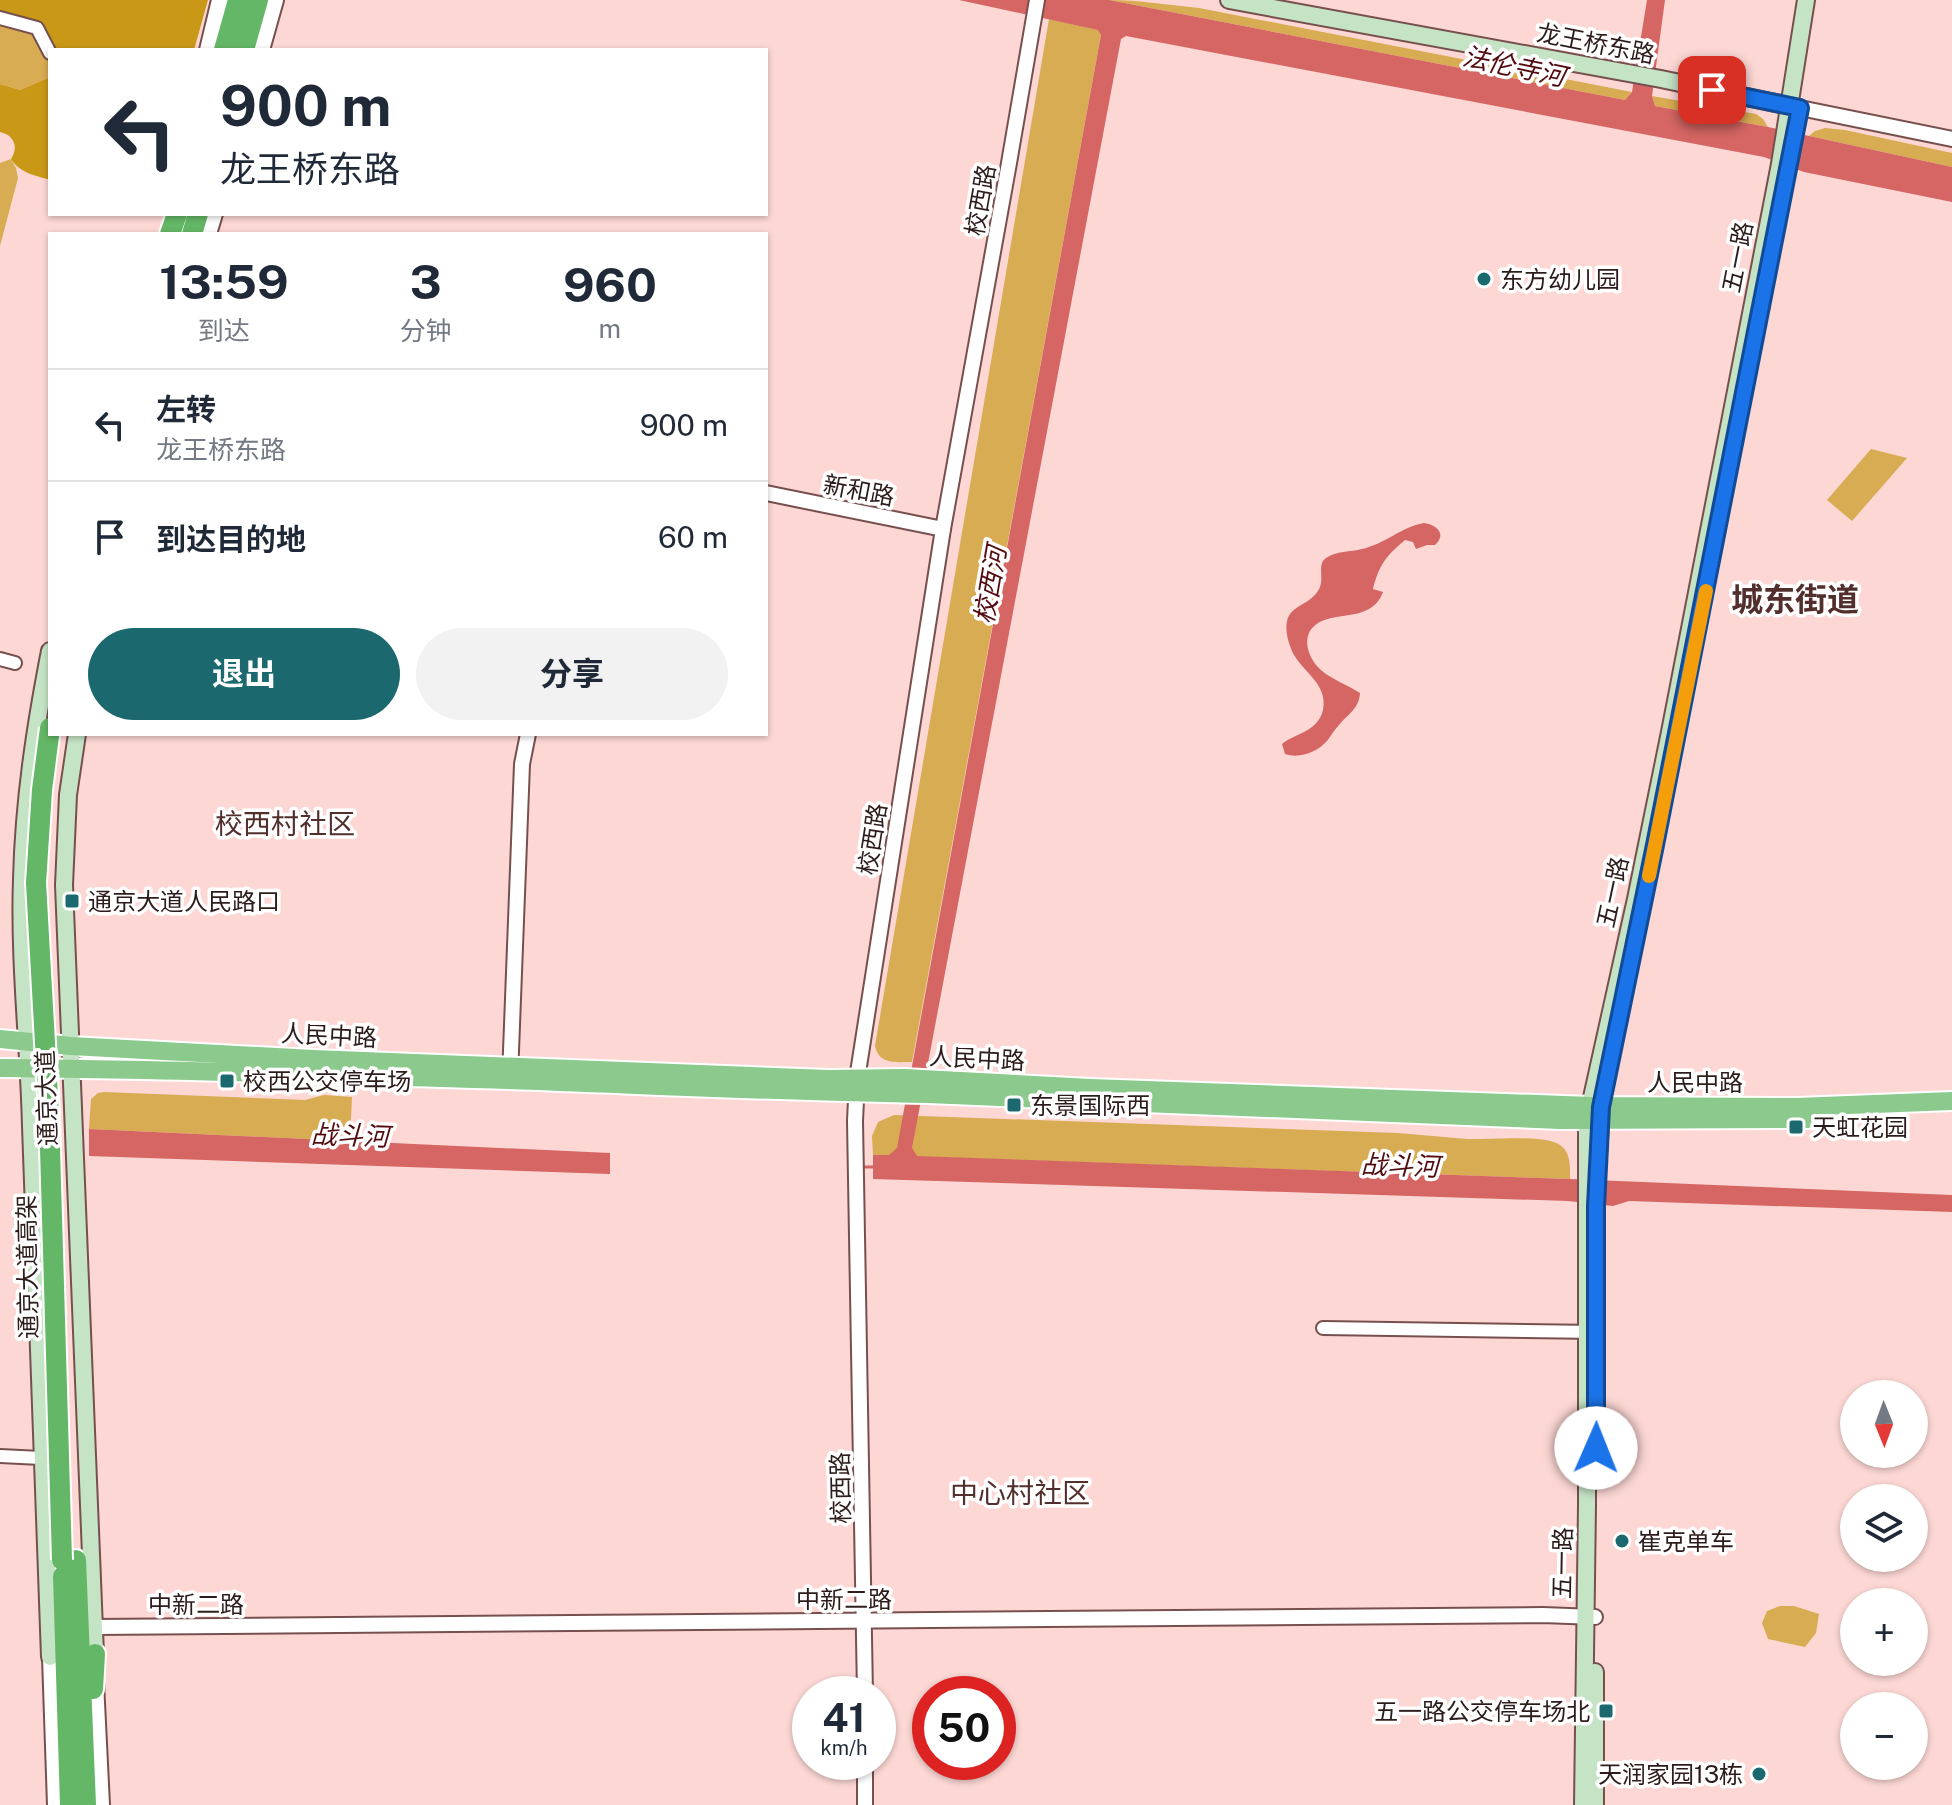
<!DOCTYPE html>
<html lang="zh">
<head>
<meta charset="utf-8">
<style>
	body { margin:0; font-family:"Public Sans","Noto Sans SC",sans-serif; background:#f2f2f3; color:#1f2937; height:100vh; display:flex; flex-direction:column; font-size:30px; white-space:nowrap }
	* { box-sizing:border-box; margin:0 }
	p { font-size:26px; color:#747a83 }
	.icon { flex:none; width:44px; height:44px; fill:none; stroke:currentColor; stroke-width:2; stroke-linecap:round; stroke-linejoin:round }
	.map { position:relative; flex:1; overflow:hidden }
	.sheet { position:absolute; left:48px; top:232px; width:720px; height:504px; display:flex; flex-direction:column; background:#fff; border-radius:0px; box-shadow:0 2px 6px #0004 }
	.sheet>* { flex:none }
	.guide { position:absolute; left:48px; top:48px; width:720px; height:168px; border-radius:0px; box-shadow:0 2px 6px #0004; background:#fff; color:#1f2937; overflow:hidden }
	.needle { width:52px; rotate:179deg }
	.buttons { position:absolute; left:1840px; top:1380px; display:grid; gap:16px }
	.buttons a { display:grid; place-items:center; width:88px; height:88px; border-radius:50%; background:#fff; box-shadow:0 2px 6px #0004; font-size:40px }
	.speed { position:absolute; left:792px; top:1676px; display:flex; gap:16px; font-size:40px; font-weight:700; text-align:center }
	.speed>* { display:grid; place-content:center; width:104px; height:104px; border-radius:50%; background:#fff; box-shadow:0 2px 6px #0004; line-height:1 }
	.speed small { font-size:20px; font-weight:400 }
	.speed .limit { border:12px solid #d22; background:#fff; color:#111 }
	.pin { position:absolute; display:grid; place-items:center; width:68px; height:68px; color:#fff; margin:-34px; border-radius:16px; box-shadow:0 4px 12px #0006 }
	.me { position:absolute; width:88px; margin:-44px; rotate:1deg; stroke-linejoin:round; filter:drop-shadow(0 0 6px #0008) }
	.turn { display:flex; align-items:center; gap:28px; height:168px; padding:0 40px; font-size:36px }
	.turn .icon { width:104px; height:104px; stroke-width:2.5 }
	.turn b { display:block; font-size:56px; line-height:68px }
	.eta { display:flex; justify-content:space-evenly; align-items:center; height:136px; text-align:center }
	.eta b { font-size:48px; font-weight:700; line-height:56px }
	.button { display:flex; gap:16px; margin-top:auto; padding:16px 40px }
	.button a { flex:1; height:92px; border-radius:48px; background:#1b686e; color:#fff; font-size:32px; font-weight:700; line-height:92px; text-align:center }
	.button a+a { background:#f2f2f3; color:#1f2937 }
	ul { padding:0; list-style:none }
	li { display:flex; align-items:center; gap:24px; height:112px; padding:0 40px; border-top:2px solid #e0e1e3 }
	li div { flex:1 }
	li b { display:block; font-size:30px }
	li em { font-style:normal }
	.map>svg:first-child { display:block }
	.green { fill:#d8ac52 }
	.forest { fill:#ca9817 }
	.water { fill:#d56663 }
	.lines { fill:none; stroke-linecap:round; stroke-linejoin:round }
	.stream { stroke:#d56663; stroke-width:3 }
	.minor-casing { stroke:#77504e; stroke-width:16 }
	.tertiary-casing { stroke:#77504e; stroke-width:18 }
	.secondary-casing { stroke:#77504e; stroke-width:20 }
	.primary-casing { stroke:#fff; stroke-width:22 }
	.trunk-casing { stroke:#fff; stroke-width:24 }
	.minor { stroke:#fff; stroke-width:12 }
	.tertiary { stroke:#fff; stroke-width:14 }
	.secondary { stroke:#c5e4c6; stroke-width:16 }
	.primary { stroke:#8bc98c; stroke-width:18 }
	.trunk { stroke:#64b766; stroke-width:20 }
	.trunk-bridge-casing { stroke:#fff; stroke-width:24; stroke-linecap:butt }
	.trunk-bridge { stroke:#64b766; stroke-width:20 }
	.route-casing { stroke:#114b97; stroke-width:20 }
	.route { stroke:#1a73e8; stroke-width:14 }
	.slow { stroke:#f59e0b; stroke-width:14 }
	.poi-dot { fill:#1b686e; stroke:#fff; stroke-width:3 }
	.labels { text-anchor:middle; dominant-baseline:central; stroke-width:7; stroke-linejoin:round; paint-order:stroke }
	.street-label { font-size:24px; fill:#2c1c1b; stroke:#fff }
	.poi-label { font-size:24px; fill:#2c1c1b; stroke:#fff; text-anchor:start }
	.water-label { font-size:26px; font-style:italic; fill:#520b0f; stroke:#fff }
	.quarter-label { font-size:28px; fill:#522f2d; stroke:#fff }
	.district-label { font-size:32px; font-weight:bold; fill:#522f2d; stroke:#fff }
</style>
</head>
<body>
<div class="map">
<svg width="1952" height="1805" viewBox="0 0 1952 1805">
	<rect width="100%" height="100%" fill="#fcd7d4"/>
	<!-- green -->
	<g class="green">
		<path d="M 1109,0 C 1139,0 1169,5 1199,8 L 1632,92 L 1625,100 Z"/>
		<polygon points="0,18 37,28 50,53 50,77 20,90 0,84"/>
		<path d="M 1049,19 L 1099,30 L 1101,35 L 912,1062 C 896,1062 879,1065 875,1046 Z"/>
		<polygon points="1652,96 1756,114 1763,119 1768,127 1655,106"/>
		<polygon points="1825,128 1845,130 1952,153 1952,167 1809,136 1815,131"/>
		<polygon points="11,159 16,168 18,178 0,246 0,163"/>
		<polygon points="1871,449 1907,458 1852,521 1827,500"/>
		<polygon points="104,1092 305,1100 324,1095 352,1097 350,1141 89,1129 91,1099 98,1093"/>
		<path d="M 894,1115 L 1398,1133 C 1421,1135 1444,1137 1467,1139 C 1488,1140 1543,1134 1560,1145 C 1571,1152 1570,1167 1570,1179 L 873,1155 L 872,1136 L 878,1122 Z"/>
		<polygon points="1780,1606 1794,1606 1819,1614 1816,1633 1805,1647 1768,1639 1762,1623 1767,1611"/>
	</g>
	<!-- forest -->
	<g class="forest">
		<polygon points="0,0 208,0 194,50 50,50 37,28 0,18"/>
		<path d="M 50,77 L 50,180 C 34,175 20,173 11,159 C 19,147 14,135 0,132 L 0,84 L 20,90 Z"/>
	</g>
	<!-- water -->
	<g class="water">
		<polygon points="959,0 1109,0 1625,100 1632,92 1647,0 1665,0 1652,96 1655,106 1768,127 1952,167 1952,202 1804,172 1764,157 1126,36 1121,39 912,1148 917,1156 1570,1179 1952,1195 1952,1212 1629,1201 1613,1206 1568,1201 873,1179 873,1155 889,1155 897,1148 1101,35 1098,30"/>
		<path d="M 1424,523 C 1437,525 1447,534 1435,545 L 1427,545 L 1416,549 L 1413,542 L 1405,540 C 1386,556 1379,565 1373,589 L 1383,592 C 1372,622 1338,611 1318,623 C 1299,635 1308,659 1322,671 C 1333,680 1348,685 1360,693 C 1359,709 1348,714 1339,725 C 1334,730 1331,736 1327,741 C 1317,752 1300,759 1285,754 L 1282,744 C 1295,733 1318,732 1323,710 C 1329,681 1297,670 1290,646 C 1276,600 1309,612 1320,587 C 1324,577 1317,564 1326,558 C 1336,551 1351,552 1362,549 C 1385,544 1401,527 1424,523 Z"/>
		<polygon points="89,1129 610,1153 610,1174 89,1156"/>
	</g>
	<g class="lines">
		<!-- stream -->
		<polyline class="stream" points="861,1167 877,1167"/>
		<defs>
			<g id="minor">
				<polyline points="0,18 37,28 50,53"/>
				<polyline points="0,659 15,663"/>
				<polyline points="1323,1328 1598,1332"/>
				<polyline points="0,1456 41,1458"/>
			</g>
			<g id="tertiary">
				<polyline points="207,50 219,0"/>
				<polyline points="262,50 276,0"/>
				<polyline points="1800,108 1952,139"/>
				<polyline points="209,234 215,214"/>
				<polyline points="766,493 943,529"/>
				<polyline points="510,1077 522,764 528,734"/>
				<polyline points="94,1627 1543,1615 1595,1617"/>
				<polyline points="50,1657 55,1805"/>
				<polyline points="96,1682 102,1805"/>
				<polyline points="865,1694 855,1121 857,1079 943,529 1009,163 1037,0"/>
				<polyline points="865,1762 865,1805"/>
			</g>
			<g id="secondary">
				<polyline points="1229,0 1661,79 1799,108"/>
				<path d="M 50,651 C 35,728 24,801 22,879 C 19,961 29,1044 31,1126 C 36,1303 42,1480 50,1657"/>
				<polyline points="77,734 68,795 64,885 95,1654"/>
				<polyline points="1597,1169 1601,1109"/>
				<polyline points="1583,1805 1587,1505 1587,1120 1636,899 1670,732 1780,164 1806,0"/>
				<polyline points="1595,1805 1595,1672"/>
			</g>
			<g id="primary">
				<polyline points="0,1039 71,1046 313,1059 828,1079 904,1078 1090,1088 1591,1106 1797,1107 1952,1101"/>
				<path d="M 0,1068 C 170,1069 340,1075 509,1080 C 649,1085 788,1092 928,1094 L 1560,1120 L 1808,1119"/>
			</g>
			<g id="trunk">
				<polyline points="224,50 238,0"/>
				<polyline points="244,50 258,0"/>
				<polyline points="170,234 177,214"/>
				<polyline points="192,234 198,214"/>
				<polyline points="76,1560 86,1805"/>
				<polyline points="63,1576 70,1805"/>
				<polyline points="93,1689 95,1654"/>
			</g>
		</defs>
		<!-- minor casing -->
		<use href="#minor" class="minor-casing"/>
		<!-- tertiary casing -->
		<use href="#tertiary" class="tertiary-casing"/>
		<!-- secondary casing -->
		<use href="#secondary" class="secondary-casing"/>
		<!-- primary casing -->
		<use href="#primary" class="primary-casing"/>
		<!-- trunk casing -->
		<use href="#trunk" class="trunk-casing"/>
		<!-- minor -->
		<use href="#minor" class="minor"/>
		<!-- tertiary -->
		<use href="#tertiary" class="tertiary"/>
		<!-- secondary -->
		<use href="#secondary" class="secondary"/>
		<!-- primary -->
		<use href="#primary" class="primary"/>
		<!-- trunk -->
		<use href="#trunk" class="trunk"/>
		<defs>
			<polyline id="trunk-bridge" points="50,728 42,790 36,883 49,1114 62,1560"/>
		</defs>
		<!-- trunk-bridge casing -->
		<use href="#trunk-bridge" class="trunk-bridge-casing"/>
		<!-- trunk-bridge -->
		<use href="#trunk-bridge" class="trunk-bridge"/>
	</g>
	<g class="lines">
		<defs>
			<polyline id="route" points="1596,1448 1596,1206 1601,1107 1655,845 1800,108 1712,90"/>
		</defs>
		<!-- route casing -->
		<use href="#route" class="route-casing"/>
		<!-- route -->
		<use href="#route" class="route"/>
		<!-- slow -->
		<polyline class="slow" points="1649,876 1706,591"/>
	</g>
	<!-- markers -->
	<g class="poi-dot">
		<circle cx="1484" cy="279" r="8"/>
		<rect x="64" y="893" width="16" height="16" rx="4"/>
		<rect x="219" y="1073" width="16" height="16" rx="4"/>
		<rect x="1006" y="1097" width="16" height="16" rx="4"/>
		<rect x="1788" y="1119" width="16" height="16" rx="4"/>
		<circle cx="1622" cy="1541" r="8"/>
		<rect x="1598" y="1703" width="16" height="16" rx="4"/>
		<circle cx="1759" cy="1774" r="8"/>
	</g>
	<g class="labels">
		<!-- street labels -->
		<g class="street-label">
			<text transform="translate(1596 43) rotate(11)">龙王桥东路</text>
			<text transform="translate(980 200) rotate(-80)">校西路</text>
			<text transform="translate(1737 257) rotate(-79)">五一路</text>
			<text transform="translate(859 490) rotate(11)">新和路</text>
			<text transform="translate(872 839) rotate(-81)">校西路</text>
			<text transform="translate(1612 892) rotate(-78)">五一路</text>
			<text transform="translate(329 1035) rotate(3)">人民中路</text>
			<text transform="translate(977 1058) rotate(3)">人民中路</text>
			<text x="1695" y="1082">人民中路</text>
			<text transform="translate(46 1098) rotate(-92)">通京大道</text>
			<text transform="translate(27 1267) rotate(-91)">通京大道高架</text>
			<text transform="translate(840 1488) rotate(-91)">校西路</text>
			<text transform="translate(1562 1563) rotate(-89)">五一路</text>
			<text x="844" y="1599">中新二路</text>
			<text x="196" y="1604">中新二路</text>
		</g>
		<!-- poi labels -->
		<g class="poi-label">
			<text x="1500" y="279">东方幼儿园</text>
			<text x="88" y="901">通京大道人民路口</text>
			<text x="243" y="1081">校西公交停车场</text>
			<text x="1030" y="1105">东景国际西</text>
			<text x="1812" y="1127">天虹花园</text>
			<text x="1638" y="1541">崔克单车</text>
			<text x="1590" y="1711" text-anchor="end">五一路公交停车场北</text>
			<text x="1743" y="1774" text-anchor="end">天润家园13栋</text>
		</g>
		<!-- water labels -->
		<g class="water-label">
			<text transform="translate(1514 66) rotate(12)">法伦寺河</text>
			<text transform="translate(990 585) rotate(-80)">校西河</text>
			<text transform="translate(350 1135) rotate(2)">战斗河</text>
			<text transform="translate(1400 1165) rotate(2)">战斗河</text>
		</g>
		<!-- quarter labels -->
		<g class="quarter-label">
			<text x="285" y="823">校西村社区</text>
			<text x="1020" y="1492">中心村社区</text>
		</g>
		<!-- district labels -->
		<g class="district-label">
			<text x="1795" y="599">城东街道</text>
		</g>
	</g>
</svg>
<div class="buttons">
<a><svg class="needle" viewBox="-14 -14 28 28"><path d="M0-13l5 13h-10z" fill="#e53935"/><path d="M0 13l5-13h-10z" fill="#747a83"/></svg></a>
<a><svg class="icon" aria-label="layers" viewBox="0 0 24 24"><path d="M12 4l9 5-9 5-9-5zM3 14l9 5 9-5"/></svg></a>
<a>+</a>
<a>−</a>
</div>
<div class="speed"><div>41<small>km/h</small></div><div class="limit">50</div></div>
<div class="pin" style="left:1712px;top:90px;background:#d93025"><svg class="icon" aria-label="arrive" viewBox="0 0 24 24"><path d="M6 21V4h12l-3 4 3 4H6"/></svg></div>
<svg class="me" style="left:1596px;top:1448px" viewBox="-20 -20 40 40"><circle r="19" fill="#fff"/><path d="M0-13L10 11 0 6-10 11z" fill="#1a73e8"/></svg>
<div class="guide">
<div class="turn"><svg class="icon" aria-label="left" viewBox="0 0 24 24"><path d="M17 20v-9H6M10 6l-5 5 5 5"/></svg><div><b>900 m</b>龙王桥东路</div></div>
</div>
<section class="sheet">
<div class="eta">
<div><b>13:59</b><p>到达</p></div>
<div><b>3</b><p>分钟</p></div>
<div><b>960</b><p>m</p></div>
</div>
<ul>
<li><svg class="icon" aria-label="left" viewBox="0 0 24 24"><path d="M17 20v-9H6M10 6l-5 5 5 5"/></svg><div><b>左转</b><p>龙王桥东路</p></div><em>900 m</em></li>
<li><svg class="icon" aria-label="arrive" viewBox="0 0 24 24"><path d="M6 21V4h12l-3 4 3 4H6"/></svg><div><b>到达目的地</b></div><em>60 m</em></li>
</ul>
<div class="button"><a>退出</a><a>分享</a></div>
</section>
</div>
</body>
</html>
